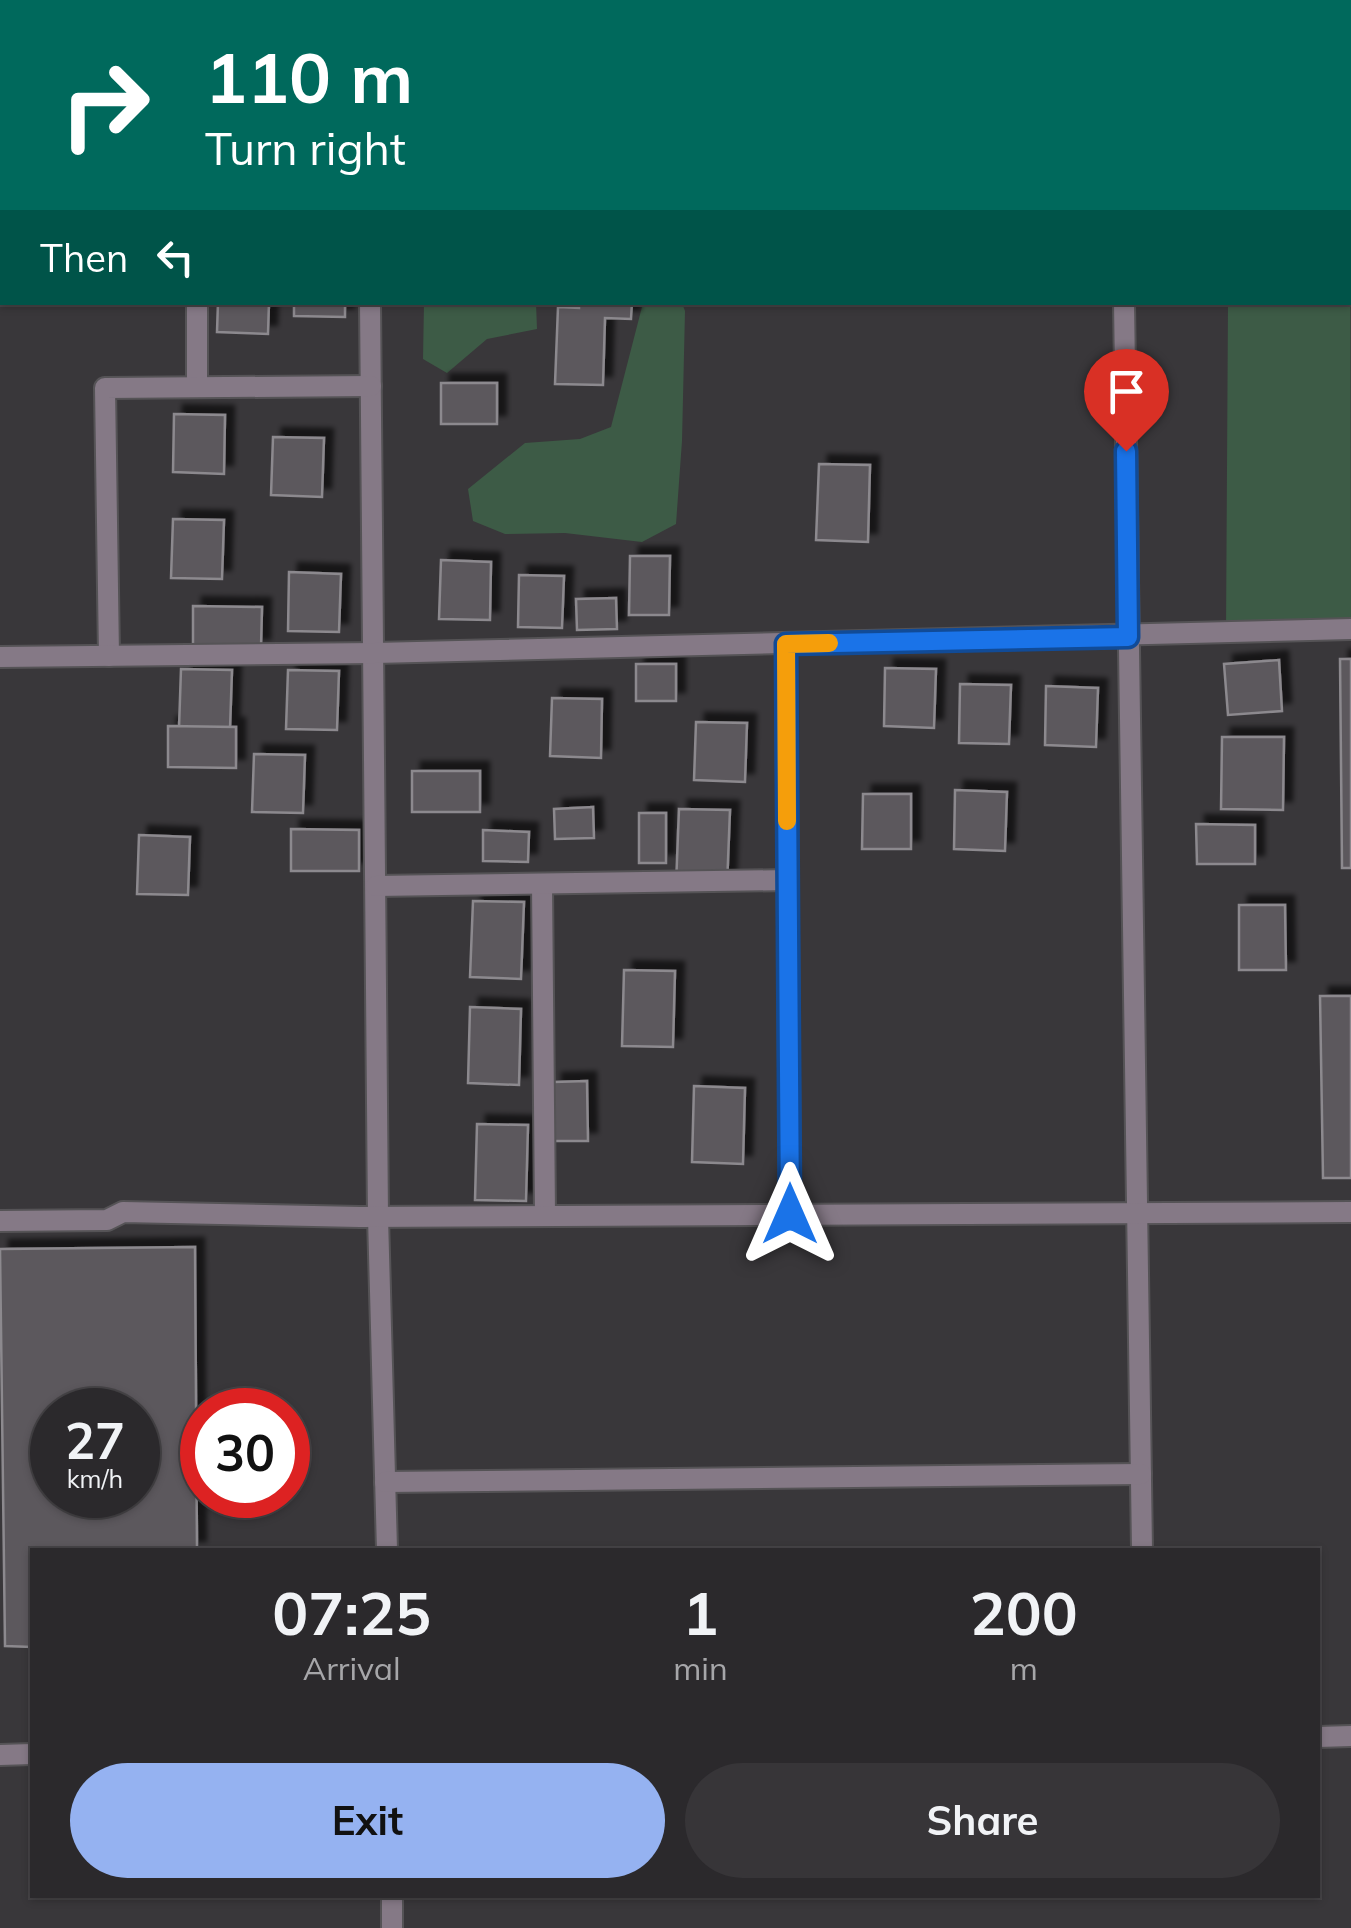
<!DOCTYPE html>
<html lang="en">
<head>
<meta charset="utf-8">
<style>
	body { margin:0; font-family:Mulish,sans-serif; background:#373538; color:#f1f3f6; height:100vh; display:flex; flex-direction:column; font-size:38px; white-space:nowrap }
	* { box-sizing:border-box; margin:0 }
	p { font-size:32px; color:#a6a6a9 }
	.icon { flex:none; width:55px; height:55px; fill:none; stroke:currentColor; stroke-width:2; stroke-linecap:round; stroke-linejoin:round }
	.map { position:relative; flex:1; overflow:hidden }
	.side { position:absolute; left:30px; top:1548px; width:1290px; height:350px; display:flex; flex-direction:column; background:#2b292c; border-radius:0px; box-shadow:0 2px 8px #0004,0 0 0 2px #474548 }
	.side>* { flex:none }
	.top-card { position:absolute; left:0px; top:0px; width:1352px; height:305px; box-shadow:0 2px 8px #0004,0 0 0 2px #474548; background:#00695c; color:#fff; overflow:hidden }
	.speed { position:absolute; left:30px; top:1388px; display:flex; gap:20px; font-size:50px; font-weight:700; text-align:center }
	.speed>* { display:grid; place-content:center; width:130px; height:130px; border-radius:50%; background:#2b292c; box-shadow:0 2px 8px #0004,0 0 0 2px #474548; line-height:1 }
	.speed small { font-size:25px; font-weight:400 }
	.speed .limit { border:15px solid #d22; background:#fff; color:#111 }
	.pin { position:absolute; display:grid; place-items:center; width:85px; height:85px; color:#fff; margin:-102px -42px; border-radius:50% 50% 50% 0; rotate:-45deg; box-shadow:0 0 10px #0007 }
	.pin .icon { rotate:45deg }
	.me { position:absolute; width:110px; margin:-55px; rotate:0deg; stroke-linejoin:round; filter:drop-shadow(0 0 8px #0008) }
	.turn { display:flex; align-items:center; gap:35px; height:210px; padding:0 40px; font-size:45px }
	.turn .icon { width:130px; height:130px; stroke-width:2.5 }
	.turn b { display:block; font-size:70px; line-height:85px }
	.then { display:flex; align-items:center; height:95px; padding:0 40px; background:#0003; gap:20px; font-size:38px }
	.eta { display:flex; justify-content:space-evenly; align-items:center; height:170px; text-align:center }
	.eta b { font-size:60px; font-weight:700; line-height:70px }
	.button { display:flex; gap:20px; margin-top:auto; padding:20px 40px }
	.button a { flex:1; height:115px; border-radius:60px; background:#95b2f1; color:#111; font-size:40px; font-weight:700; line-height:115px; text-align:center }
	.button a+a { background:#373538; color:#f1f3f6 }
	.map>svg:first-child { display:block }
	.green { fill:#3d5b46 }
	.building { fill:#5c595d; stroke:#8c898e; stroke-width:2.5; fill-rule:evenodd; filter:url(#shadow) }
	.lines { fill:none; stroke-linecap:round; stroke-linejoin:round }
	.minor-casing { stroke:#555356; stroke-width:24 }
	.tertiary-casing { stroke:#555356; stroke-width:24 }
	.minor { stroke:#857986; stroke-width:20 }
	.tertiary { stroke:#857986; stroke-width:20 }
	.route-casing { stroke:#114b97; stroke-width:25 }
	.route { stroke:#1a73e8; stroke-width:18 }
	.slow { stroke:#f59e0b; stroke-width:18 }
</style>
</head>
<body>
<div class="map">
<svg width="1351" height="1928" viewBox="0 0 1351 1928">
	<defs>
		<filter id="shadow"><feDropShadow dx="9" dy="-9" stdDeviation="2.5" flood-color="#0009"/></filter>
	</defs>
	<rect width="100%" height="100%" fill="#39373a"/>
	<!-- green -->
	<g class="green">
		<polygon points="1350,77 1351,620 1226,633 1228,303 1350,302"/>
		<polygon points="424,303 536,303 537,329 487,339 447,373 423,359"/>
		<polygon points="643,303 682,303 685,311 682,441 676,524 642,542 565,533 505,534 473,521 468,489 525,443 580,439 611,427"/>
	</g>
	<!-- building -->
	<g class="building">
		<polygon points="218,302 269,302 268,334 217,332"/>
		<polygon points="294,302 345,302 345,317 294,316"/>
		<polygon points="579,302 632,302 631,319 605,318 603,385 555,384 558,307 579,308"/>
		<rect x="441" y="383" width="56" height="41"/>
		<polygon points="174,414 225,415 224,474 173,472"/>
		<polygon points="273,437 324,438 322,497 271,495"/>
		<polygon points="819,464 870,465 868,542 816,540"/>
		<polygon points="173,519 224,520 222,579 171,578"/>
		<polygon points="630,556 670,556 669,615 629,615"/>
		<polygon points="441,560 491,562 490,620 439,619"/>
		<polygon points="289,572 341,574 339,632 288,631"/>
		<polygon points="519,575 564,576 562,628 518,627"/>
		<polygon points="616,598 617,629 577,630 576,599"/>
		<polygon points="193,606 262,607 261,648 193,647"/>
		<polygon points="1340,659 1351,659 1351,868 1342,868"/>
		<polygon points="1279,660 1282,711 1228,715 1224,664"/>
		<rect x="636" y="664" width="40" height="37"/>
		<polygon points="885,668 936,669 934,728 884,726"/>
		<polygon points="181,669 232,670 230,729 179,728"/>
		<polygon points="288,670 339,671 337,730 286,729"/>
		<polygon points="960,684 1011,685 1009,744 959,743"/>
		<polygon points="1046,686 1098,688 1096,747 1045,745"/>
		<polygon points="552,698 602,699 601,758 550,756"/>
		<polygon points="696,722 747,723 745,782 694,780"/>
		<polygon points="168,726 236,727 236,768 168,767"/>
		<polygon points="1222,737 1284,737 1283,810 1221,809"/>
		<polygon points="254,754 305,755 303,813 252,812"/>
		<rect x="412" y="771" width="68" height="41"/>
		<polygon points="955,790 1007,792 1005,851 954,849"/>
		<polygon points="863,794 911,794 911,849 862,849"/>
		<polygon points="593,807 594,838 555,839 554,809"/>
		<polygon points="679,809 730,810 727,886 676,885"/>
		<rect x="639" y="813" width="27" height="50"/>
		<polygon points="1196,824 1255,825 1255,864 1197,864"/>
		<polygon points="291,829 359,830 359,871 291,871"/>
		<polygon points="483,830 529,832 528,862 483,861"/>
		<polygon points="139,835 190,837 188,895 137,894"/>
		<polygon points="473,901 524,902 521,979 470,977"/>
		<polygon points="1239,905 1285,905 1286,970 1239,970"/>
		<polygon points="624,970 675,971 673,1047 622,1046"/>
		<polygon points="1320,996 1351,996 1351,1178 1323,1178"/>
		<polygon points="470,1007 521,1009 519,1085 468,1083"/>
		<polygon points="587,1081 588,1141 554,1141 553,1082"/>
		<polygon points="694,1086 745,1088 743,1164 692,1162"/>
		<polygon points="477,1124 528,1125 526,1201 475,1200"/>
		<path d="M 195,1247 L 197,1550 L 32,1550 L 32,1647 L 5,1646 L 0,1249 ZM 52,1410 L 138,1410 L 138,1495 L 52,1495 Z"/>
	</g>
	<g class="lines">
		<defs>
			<g id="minor">
				<polyline points="366,0 366,2"/>
				<polyline points="1122,0 1122,2"/>
				<polyline points="1343,0 1346,2"/>
				<polyline points="0,1 231,0"/>
				<polyline points="197,302 197,387"/>
				<polyline points="370,302 378,1217 387,1550"/>
				<polyline points="1124,302 1142,1550"/>
				<polyline points="786,644 790,1214"/>
				<polyline points="109,656 105,388 371,386"/>
				<polyline points="0,657 375,653 1351,629"/>
				<polyline points="542,884 545,1215"/>
				<polyline points="376,886 788,880"/>
				<polyline points="385,1482 1141,1474"/>
				<polyline points="1318,1737 1351,1736"/>
				<polyline points="0,1755 32,1754"/>
				<polyline points="392,1895 392,1928"/>
			</g>
			<polyline id="tertiary" points="0,1221 107,1220 123,1212 360,1217 1351,1212"/>
		</defs>
		<!-- minor casing -->
		<use href="#minor" class="minor-casing"/>
		<!-- tertiary casing -->
		<use href="#tertiary" class="tertiary-casing"/>
		<!-- minor -->
		<use href="#minor" class="minor"/>
		<!-- tertiary -->
		<use href="#tertiary" class="tertiary"/>
	</g>
	<g class="lines">
		<defs>
			<polyline id="route" points="790,1214 786,644 1128,637 1126,451"/>
		</defs>
		<!-- route casing -->
		<use href="#route" class="route-casing"/>
		<!-- route -->
		<use href="#route" class="route"/>
		<!-- slow -->
		<polyline class="slow" points="787,821 786,644 829,643"/>
	</g>
</svg>
<div class="speed"><div>27<small>km/h</small></div><div class="limit">30</div></div>
<div class="pin" style="left:1126px;top:451px;background:#d93025"><svg class="icon" aria-label="arrive" viewBox="0 0 24 24"><path d="M6 21V4h12l-3 4 3 4H6"/></svg></div>
<svg class="me" style="left:790px;top:1214px" viewBox="-20 -20 40 40"><path d="M0-17L14 15 0 8-14 15z" fill="#1a73e8" stroke="#fff" stroke-width="4"/></svg>
<div class="top-card">
<div class="turn"><svg class="icon" aria-label="right" viewBox="0 0 24 24"><path d="M7 20v-9h11M14 6l5 5-5 5"/></svg><div><b>110 m</b>Turn right</div></div>
<div class="then">Then<svg class="icon" aria-label="left" viewBox="0 0 24 24"><path d="M17 20v-9H6M10 6l-5 5 5 5"/></svg></div>
</div>
<section class="side">
<div class="eta">
<div><b>07:25</b><p>Arrival</p></div>
<div><b>1</b><p>min</p></div>
<div><b>200</b><p>m</p></div>
</div>
<div class="button"><a>Exit</a><a>Share</a></div>
</section>
</div>
</body>
</html>
